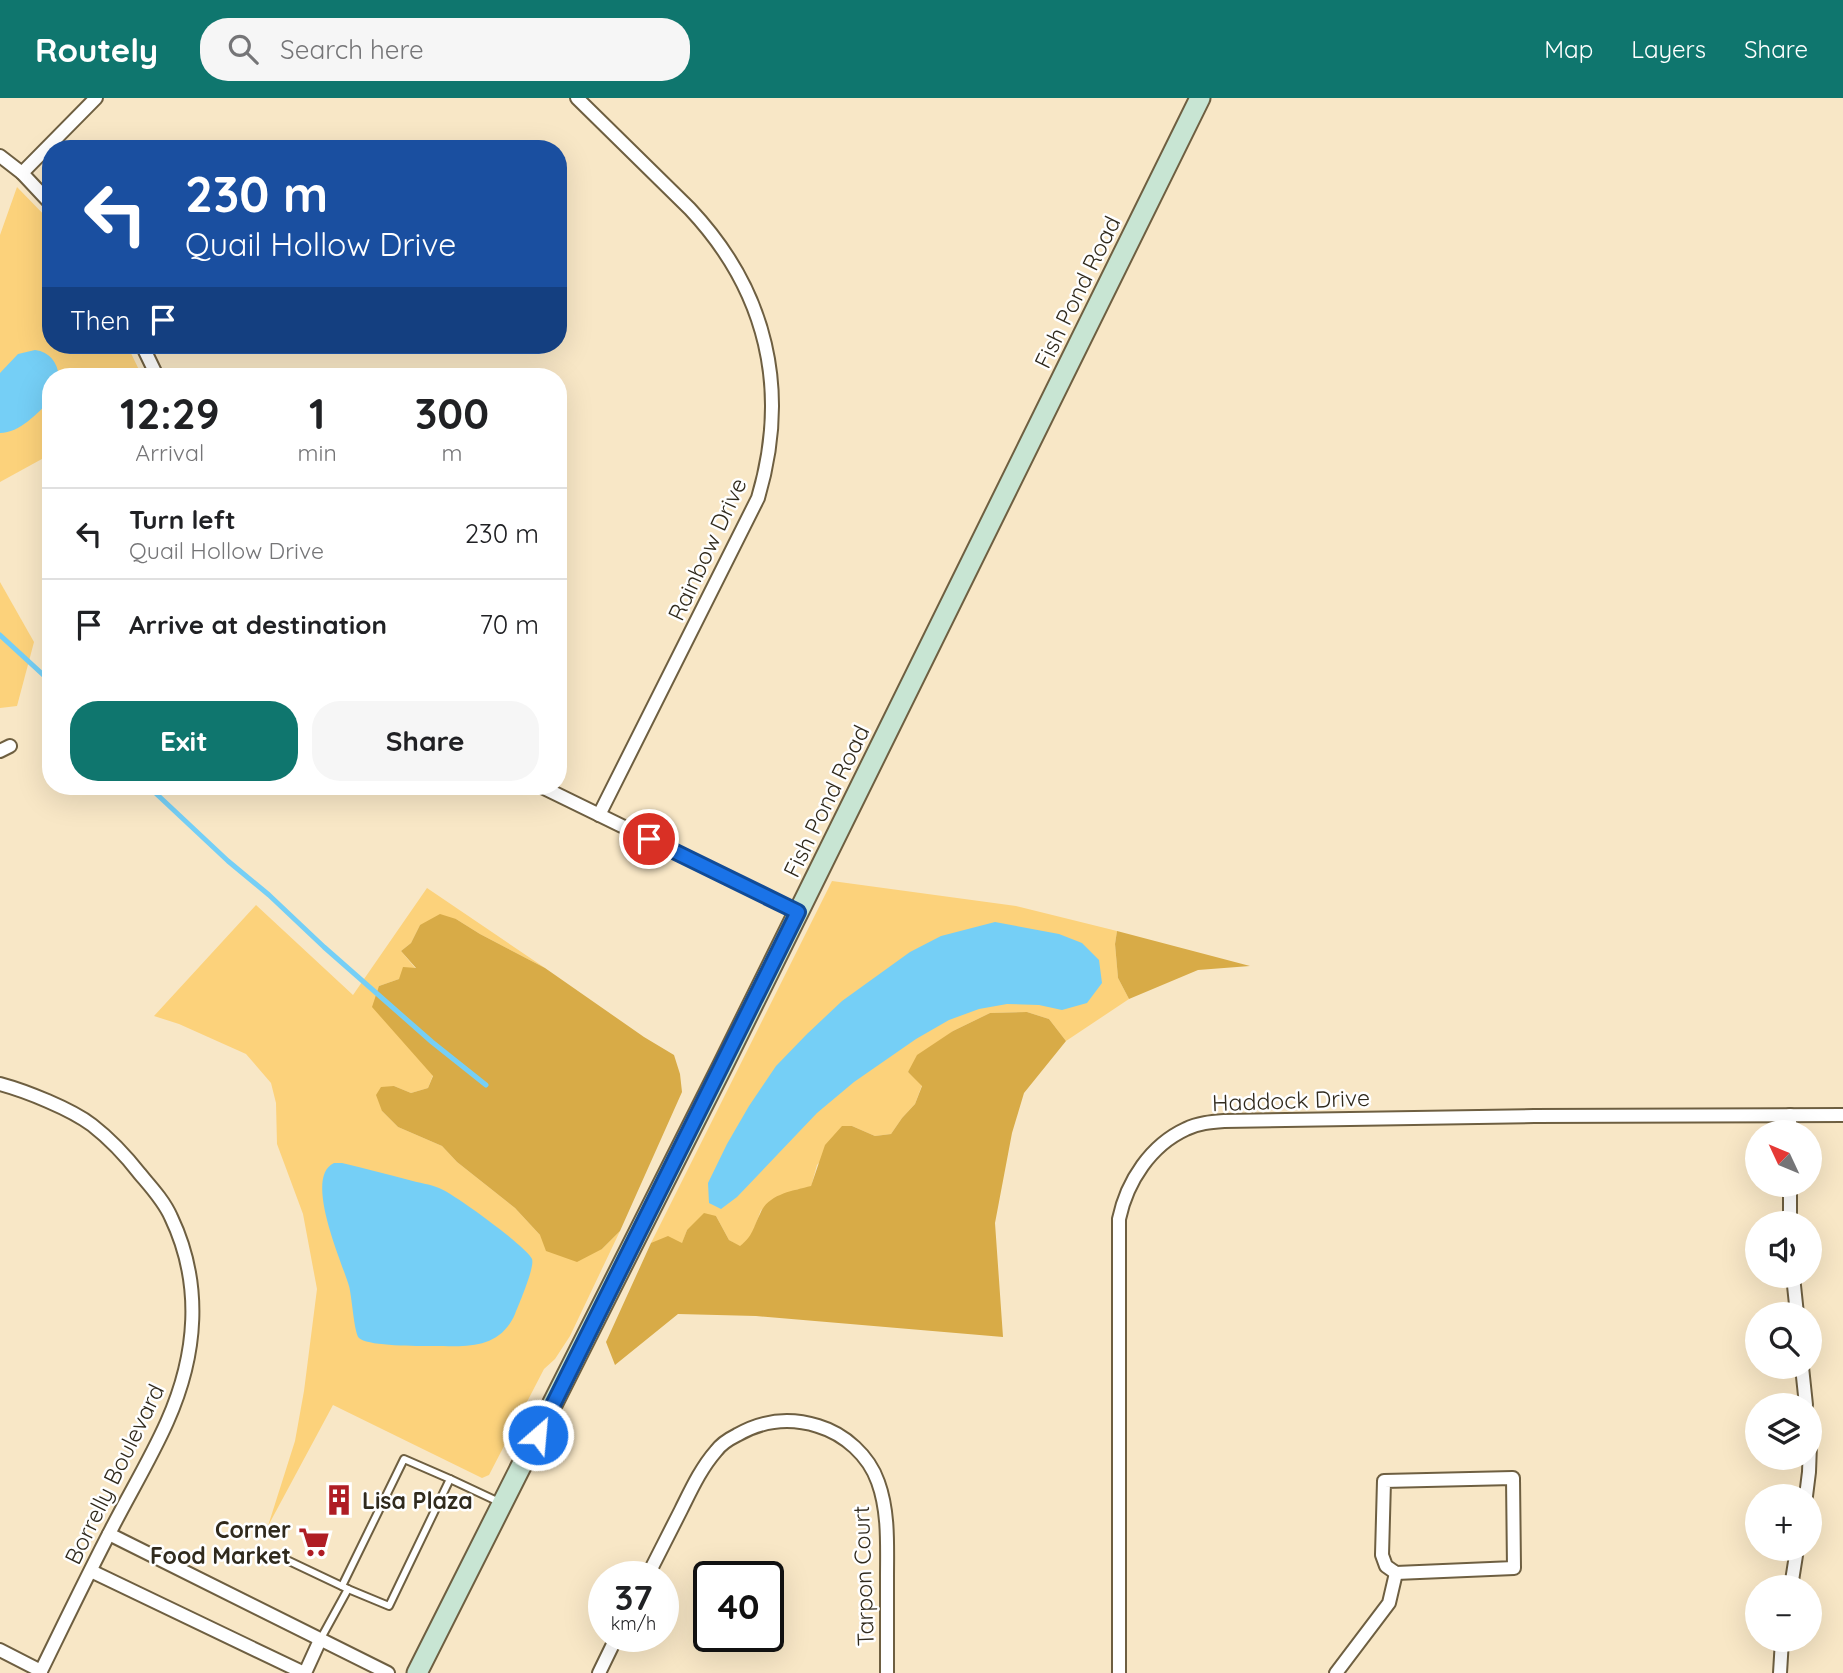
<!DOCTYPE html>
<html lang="en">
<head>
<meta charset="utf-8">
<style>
	body { margin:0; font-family:Quicksand,sans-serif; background:#f6f6f6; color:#202124; height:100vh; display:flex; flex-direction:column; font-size:26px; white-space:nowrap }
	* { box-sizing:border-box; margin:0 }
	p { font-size:23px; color:#757577 }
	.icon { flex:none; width:38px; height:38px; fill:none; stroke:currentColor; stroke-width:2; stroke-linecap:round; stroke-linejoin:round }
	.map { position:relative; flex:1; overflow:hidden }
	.side { position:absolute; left:42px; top:270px; width:525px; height:427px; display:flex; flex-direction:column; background:#fff; border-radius:28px; box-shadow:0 7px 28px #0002 }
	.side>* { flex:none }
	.top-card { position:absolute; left:42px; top:42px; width:525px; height:214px; border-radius:28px; box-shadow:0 7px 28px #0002; background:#1a4fa0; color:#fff; overflow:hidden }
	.needle { width:46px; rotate:314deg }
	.buttons { position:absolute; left:1745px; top:1022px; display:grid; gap:14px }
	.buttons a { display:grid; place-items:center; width:77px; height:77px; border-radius:50%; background:#fff; box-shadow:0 7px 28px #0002; font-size:35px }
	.speed { position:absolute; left:588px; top:1463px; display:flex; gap:14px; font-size:35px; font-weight:700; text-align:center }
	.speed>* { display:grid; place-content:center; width:91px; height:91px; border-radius:50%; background:#fff; box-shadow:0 7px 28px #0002; line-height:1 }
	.speed small { font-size:18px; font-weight:400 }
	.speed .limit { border:4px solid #111; border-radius:10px; background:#fff; color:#111 }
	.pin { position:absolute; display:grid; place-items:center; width:60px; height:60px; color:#fff; margin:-30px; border:4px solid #fff; border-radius:50%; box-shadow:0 2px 7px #0007 }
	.me { position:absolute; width:77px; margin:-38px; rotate:27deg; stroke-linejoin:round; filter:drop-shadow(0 0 5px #0008) }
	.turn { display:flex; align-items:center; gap:24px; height:147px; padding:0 28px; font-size:32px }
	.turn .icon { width:91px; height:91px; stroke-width:2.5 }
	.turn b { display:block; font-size:49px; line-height:60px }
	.then { display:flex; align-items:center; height:66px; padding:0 28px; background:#0003; gap:14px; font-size:26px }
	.eta { display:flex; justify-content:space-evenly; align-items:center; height:119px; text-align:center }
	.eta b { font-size:42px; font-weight:700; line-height:49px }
	.primary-button { display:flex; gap:14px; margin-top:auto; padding:14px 28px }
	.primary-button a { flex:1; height:80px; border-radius:28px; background:#0f766e; color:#fff; font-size:28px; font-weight:700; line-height:80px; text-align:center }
	.primary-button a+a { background:#f6f6f6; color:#202124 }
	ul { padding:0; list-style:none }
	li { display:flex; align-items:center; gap:21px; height:91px; padding:0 28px; border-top:2px solid #e0e0e0 }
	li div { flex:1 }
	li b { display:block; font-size:26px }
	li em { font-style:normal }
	header { display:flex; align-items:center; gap:42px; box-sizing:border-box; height:98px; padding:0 35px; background:#0f766e; color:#fff }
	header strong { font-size:33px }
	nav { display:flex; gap:38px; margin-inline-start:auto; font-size:24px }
	.search { width:490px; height:63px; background:#f6f6f6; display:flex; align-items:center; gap:18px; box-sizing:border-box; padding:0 24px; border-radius:28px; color:#757577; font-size:26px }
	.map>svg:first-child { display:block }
	.green { fill:#fcd27b }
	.forest { fill:#d8ab47 }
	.water { fill:#75cff6 }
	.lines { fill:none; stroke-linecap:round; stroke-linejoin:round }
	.stream { stroke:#75cff6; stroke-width:5 }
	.lane-casing { stroke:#6e5f41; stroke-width:10 }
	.street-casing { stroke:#6e5f41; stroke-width:16 }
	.secondary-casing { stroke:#6e5f41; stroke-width:23 }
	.lane { stroke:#fff; stroke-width:6 }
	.street { stroke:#fff; stroke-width:12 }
	.secondary { stroke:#c8e5d3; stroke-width:19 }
	.route-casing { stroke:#114b97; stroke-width:18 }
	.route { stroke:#1a73e8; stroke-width:12 }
	.labels { text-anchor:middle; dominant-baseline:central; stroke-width:5; stroke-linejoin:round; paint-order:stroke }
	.street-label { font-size:23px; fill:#302a1d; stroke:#fff }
	.poi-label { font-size:23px; font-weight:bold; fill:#302a1d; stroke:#fff; text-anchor:start }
</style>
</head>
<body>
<header>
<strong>Routely</strong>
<div class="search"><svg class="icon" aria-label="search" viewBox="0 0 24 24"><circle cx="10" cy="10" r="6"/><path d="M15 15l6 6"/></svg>Search here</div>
<nav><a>Map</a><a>Layers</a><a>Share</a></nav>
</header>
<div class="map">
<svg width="1843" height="1575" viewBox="0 0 1843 1575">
	<rect width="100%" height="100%" fill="#f8e7c6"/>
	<!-- green -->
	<g class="green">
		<polygon points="17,89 51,124 51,247 127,247 142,278 51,278 51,356 0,384 0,137"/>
		<polygon points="0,484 34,544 17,608 0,610"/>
		<polygon points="832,783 1016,808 1117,833 1115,846 1118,880 1129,901 1066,943 1049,921 1027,914 990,915 953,933 908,974 922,987 915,1006 902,1020 891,1036 875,1038 852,1028 817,1067 811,1089 795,1092 761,1112 751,1139 740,1149 729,1142 716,1118 687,1132 682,1146 651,1145"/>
		<polygon points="427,790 545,870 480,836 456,821 420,827 411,845 401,853 416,871 399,881 379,888 414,955 433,977 428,990 411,995 394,988 382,1013 398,1029 442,1048 457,1064 515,1110 540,1137 602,1151 620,1133 570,1238 555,1261 544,1271 489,1377 482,1380 333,1307 268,1428 295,1343 304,1293 317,1191 303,1116 277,1046 276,1005 271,985 246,956 179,926 154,918 256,807 353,897"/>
	</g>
	<!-- forest -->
	<g class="forest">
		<polygon points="440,816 456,821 480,836 545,870 644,939 674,957 680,976 682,994 620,1133 602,1151 577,1164 546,1153 540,1137 515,1110 457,1064 442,1048 398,1029 382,1013 376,997 381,989 394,988 411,995 428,990 433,978 372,909 379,888 399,881 403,869 416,870 401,853 411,845 420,827"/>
		<polygon points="1117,833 1250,868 1198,872 1129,901 1118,880 1115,846"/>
		<path d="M 1027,914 L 1049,921 L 1066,943 L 1024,995 L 1012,1035 L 995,1125 L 1003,1239 L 756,1218 L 678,1216 L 615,1267 L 606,1244 L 651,1145 L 668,1138 L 682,1145 L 687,1132 L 704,1115 L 716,1118 L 729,1142 L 740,1148 C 753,1138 753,1130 760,1116 C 768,1096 792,1093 811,1088 L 825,1047 L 842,1028 L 852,1028 L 875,1038 L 891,1036 L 902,1020 L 915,1006 L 922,988 L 908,974 L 917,957 L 953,933 L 990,915 Z"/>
	</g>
	<!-- water -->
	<g class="water">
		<path d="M 35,252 C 50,254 57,264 59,278 L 51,278 L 51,302 C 37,315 20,335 0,335 L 0,275 L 18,256 Z"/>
		<polygon points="995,824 1059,836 1082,845 1099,862 1102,885 1087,905 1062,912 1039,907 1007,906 979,911 949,922 916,941 854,984 817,1015 737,1099 721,1111 709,1105 708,1085 727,1046 749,1008 776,968 807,936 842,903 910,854 941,838"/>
		<path d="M 334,1065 L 342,1065 C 364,1070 386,1076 409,1082 C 419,1085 430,1086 439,1090 C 453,1095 527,1149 532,1161 C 535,1169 519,1206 515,1216 C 501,1248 473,1249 443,1248 C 428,1248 368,1249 359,1240 C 354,1235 352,1199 349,1188 C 342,1164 303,1079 334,1065 Z"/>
	</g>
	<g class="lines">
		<!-- stream -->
		<g class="stream">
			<polyline points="0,537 51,584"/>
			<polyline points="148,688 228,763 269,797 324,849 432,944 486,987"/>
		</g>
		<defs>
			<g id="lane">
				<polyline points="450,1381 499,1404"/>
				<polyline points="289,1463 348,1491 320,1542"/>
				<polyline points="342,1488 404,1361 450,1381 389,1508 348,1491"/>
			</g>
			<g id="street">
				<path d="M 577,0 L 690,111 C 767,193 790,292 758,400 L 599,717"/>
				<polyline points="0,58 22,75 51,106"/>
				<polyline points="22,75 96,0"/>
				<polyline points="142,247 157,278"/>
				<polyline points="0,653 10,648"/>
				<polyline points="540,688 798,814"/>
				<path d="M 0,986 C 26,993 71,1011 92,1027 C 110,1041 126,1058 140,1076 C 151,1089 164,1103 171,1119 C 203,1186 197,1257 167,1324 C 151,1360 131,1393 113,1428 C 88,1476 64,1526 40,1575"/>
				<polyline points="1790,1017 1790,1034"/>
				<polyline points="1790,1087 1790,1125"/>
				<polyline points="1793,1178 1797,1216"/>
				<polyline points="1802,1269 1806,1307"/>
				<polygon points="1513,1380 1514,1470 1396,1475 1386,1468 1382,1457 1384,1383"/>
				<polyline points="1806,1398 1809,1374 1810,1346"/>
				<polyline points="109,1436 388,1575"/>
				<polyline points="91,1473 304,1575"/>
				<path d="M 647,1479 C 658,1457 670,1434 681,1412 C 691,1392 701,1370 716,1353 C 721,1346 729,1341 737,1337 C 763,1322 789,1319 818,1328 C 845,1336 869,1358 878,1384 C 889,1414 887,1448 887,1479 C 887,1511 887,1543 887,1575"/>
				<polyline points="1791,1489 1797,1451"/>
				<polyline points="0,1552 41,1573"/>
				<polyline points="305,1575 320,1542"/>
				<polyline points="599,1575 617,1538"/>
				<path d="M 1119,1575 L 1119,1121 C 1127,1083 1151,1047 1186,1031 C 1198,1025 1211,1024 1224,1023 L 1534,1018 L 1843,1017"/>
				<polyline points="1336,1575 1389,1505 1396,1475"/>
				<polyline points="1780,1575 1782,1542"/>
			</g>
			<polyline id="secondary" points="417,1575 723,967 1200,0"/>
		</defs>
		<!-- lane casing -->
		<use href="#lane" class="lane-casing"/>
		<!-- street casing -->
		<use href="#street" class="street-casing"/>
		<!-- secondary casing -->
		<use href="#secondary" class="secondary-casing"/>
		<!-- lane -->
		<use href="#lane" class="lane"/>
		<!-- street -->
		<use href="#street" class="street"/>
		<!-- secondary -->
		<use href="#secondary" class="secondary"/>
	</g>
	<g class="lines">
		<defs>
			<polyline id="route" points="538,1337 798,814 649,741"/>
		</defs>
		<!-- route casing -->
		<use href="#route" class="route-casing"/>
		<!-- route -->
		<use href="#route" class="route"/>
	</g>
	<!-- icons -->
	<defs>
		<symbol id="building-bare" viewBox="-9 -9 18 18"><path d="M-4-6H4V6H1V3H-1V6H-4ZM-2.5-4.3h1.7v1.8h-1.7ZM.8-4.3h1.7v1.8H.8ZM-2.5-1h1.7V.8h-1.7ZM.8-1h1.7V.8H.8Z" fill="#af1d24" stroke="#fff" stroke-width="2.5" paint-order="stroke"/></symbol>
		<symbol id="supermarket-bare" viewBox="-9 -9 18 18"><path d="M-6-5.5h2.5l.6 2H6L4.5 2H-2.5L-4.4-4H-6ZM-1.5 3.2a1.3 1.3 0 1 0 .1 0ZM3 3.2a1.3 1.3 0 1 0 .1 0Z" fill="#af1d24" stroke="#fff" stroke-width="2.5" paint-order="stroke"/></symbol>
	</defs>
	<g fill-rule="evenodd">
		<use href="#building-bare" x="317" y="1380" width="44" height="44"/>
		<use href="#supermarket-bare" x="292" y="1422" width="44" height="44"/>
	</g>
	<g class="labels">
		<!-- street labels -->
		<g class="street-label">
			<text transform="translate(1077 194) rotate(-64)">Fish Pond Road</text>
			<text transform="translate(707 451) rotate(-65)">Rainbow Drive</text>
			<text transform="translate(826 703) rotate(-64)">Fish Pond Road</text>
			<text transform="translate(1291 1002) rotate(-2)">Haddock Drive</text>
			<text transform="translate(114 1376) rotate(-64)">Borrelly Boulevard</text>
			<text transform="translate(863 1478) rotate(-92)">Tarpon Court</text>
		</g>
		<!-- poi labels -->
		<g class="poi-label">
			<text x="362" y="1402">Lisa Plaza</text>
			<text x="291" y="1431" text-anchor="end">Corner<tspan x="291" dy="26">Food Market</tspan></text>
		</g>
	</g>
</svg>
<div class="buttons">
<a><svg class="needle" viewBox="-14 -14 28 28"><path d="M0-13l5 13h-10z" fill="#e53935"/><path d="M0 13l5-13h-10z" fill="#757577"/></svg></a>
<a><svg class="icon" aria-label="sound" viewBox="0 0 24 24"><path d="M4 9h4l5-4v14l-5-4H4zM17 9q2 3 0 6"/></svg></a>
<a><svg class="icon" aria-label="search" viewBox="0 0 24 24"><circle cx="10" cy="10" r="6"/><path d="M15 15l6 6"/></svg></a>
<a><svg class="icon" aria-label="layers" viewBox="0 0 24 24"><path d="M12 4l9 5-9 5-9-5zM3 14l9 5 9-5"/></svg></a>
<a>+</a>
<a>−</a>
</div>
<div class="speed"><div>37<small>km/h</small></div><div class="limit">40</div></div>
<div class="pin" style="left:649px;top:741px;background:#d93025"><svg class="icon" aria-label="arrive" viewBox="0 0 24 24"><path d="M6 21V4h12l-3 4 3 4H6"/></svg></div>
<svg class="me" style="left:538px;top:1337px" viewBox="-20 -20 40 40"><circle r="17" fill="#1a73e8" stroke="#fff" stroke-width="3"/><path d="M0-11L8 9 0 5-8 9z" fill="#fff"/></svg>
<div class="top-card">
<div class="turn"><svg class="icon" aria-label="left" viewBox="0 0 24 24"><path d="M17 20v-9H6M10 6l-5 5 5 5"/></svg><div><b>230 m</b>Quail Hollow Drive</div></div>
<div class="then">Then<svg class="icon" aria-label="arrive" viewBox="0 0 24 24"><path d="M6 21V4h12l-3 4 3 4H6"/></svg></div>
</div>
<section class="side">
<div class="eta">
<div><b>12:29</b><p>Arrival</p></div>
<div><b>1</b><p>min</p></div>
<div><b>300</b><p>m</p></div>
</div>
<ul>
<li><svg class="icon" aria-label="left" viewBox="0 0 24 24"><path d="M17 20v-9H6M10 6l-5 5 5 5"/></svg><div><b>Turn left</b><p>Quail Hollow Drive</p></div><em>230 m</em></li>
<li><svg class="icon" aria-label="arrive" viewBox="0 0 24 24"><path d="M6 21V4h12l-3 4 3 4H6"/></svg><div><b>Arrive at destination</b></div><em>70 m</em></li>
</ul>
<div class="primary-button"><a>Exit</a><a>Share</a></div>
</section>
</div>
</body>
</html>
